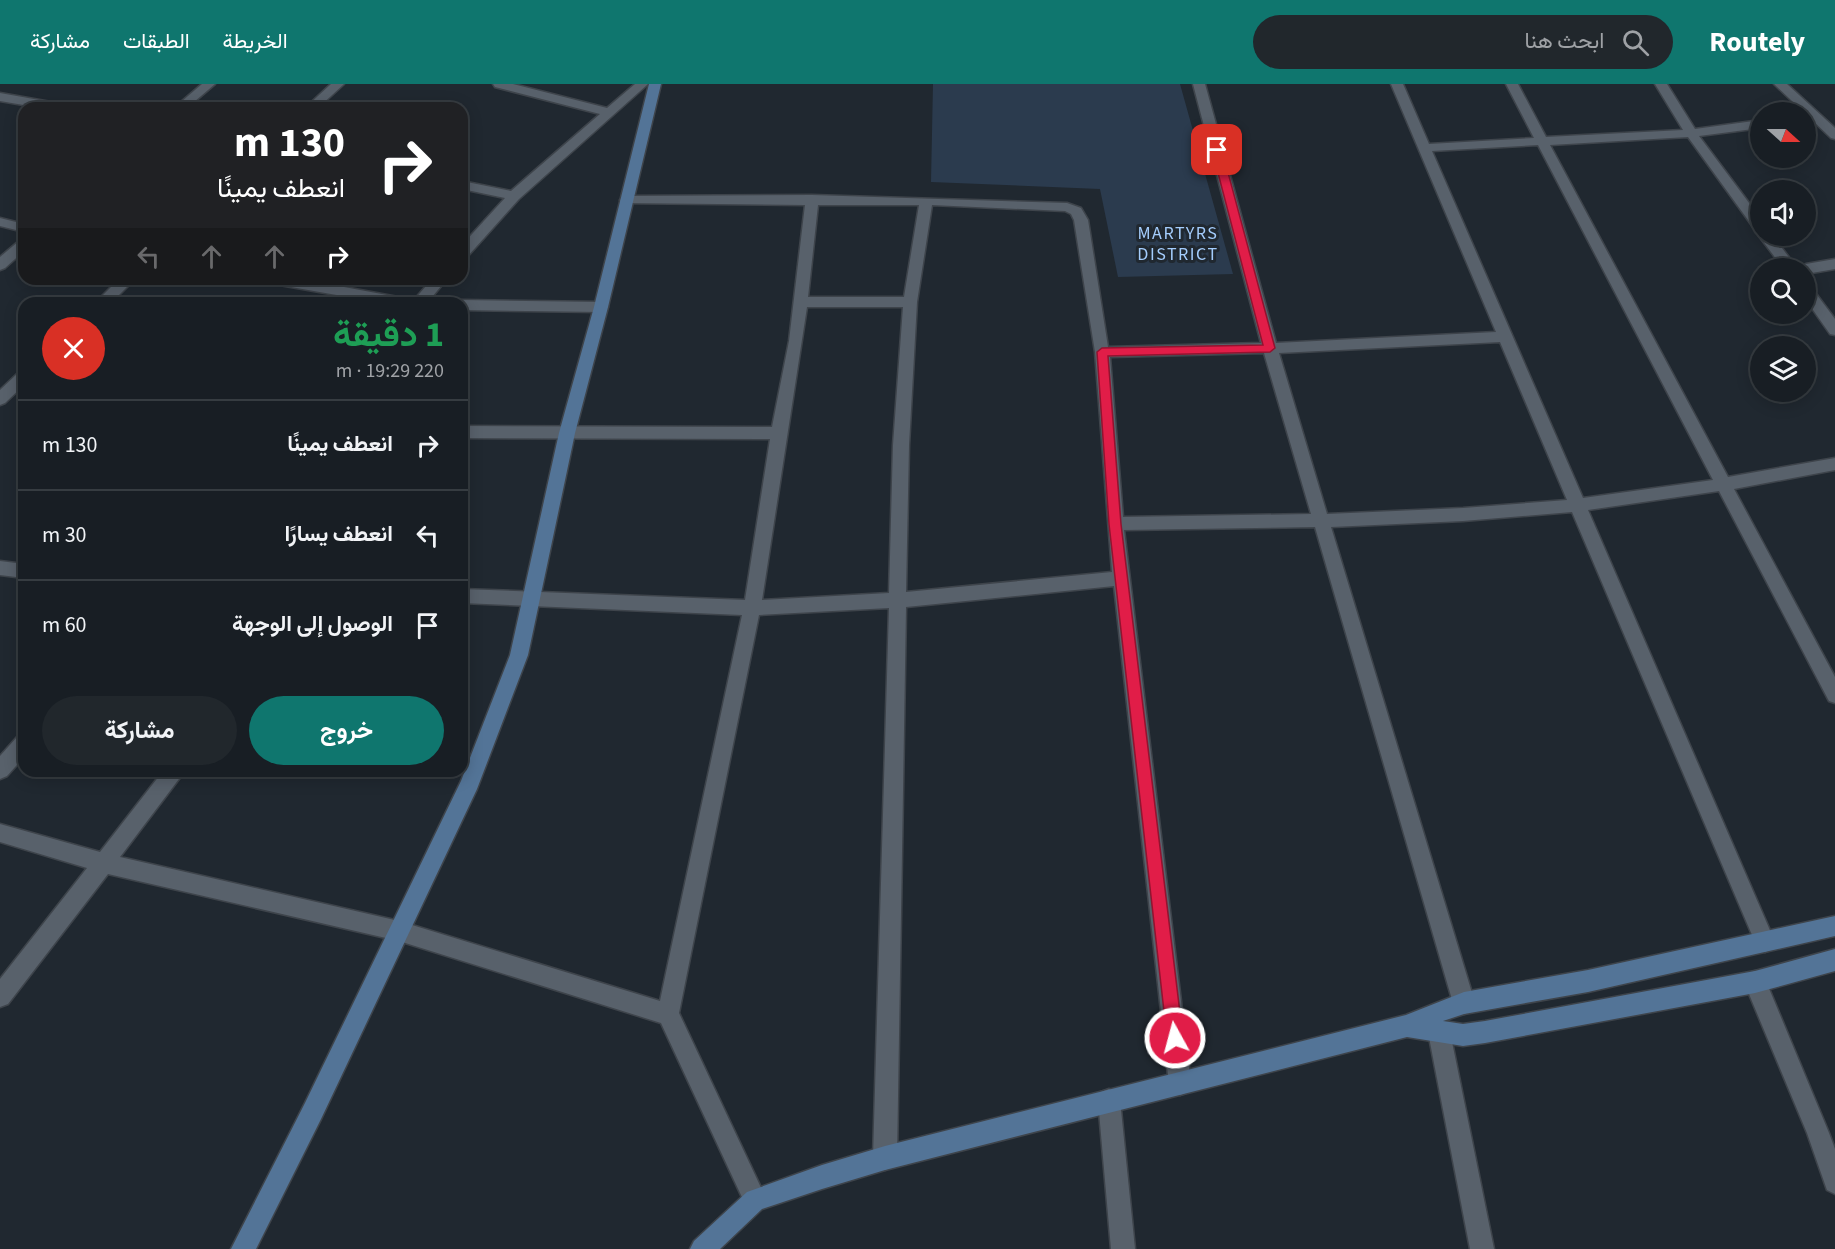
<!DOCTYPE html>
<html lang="ar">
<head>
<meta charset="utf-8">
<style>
	body { margin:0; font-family:"Source Sans 3",Vazirmatn,sans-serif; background:#21272c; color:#f1f3f6; direction:rtl; height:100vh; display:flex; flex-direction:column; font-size:22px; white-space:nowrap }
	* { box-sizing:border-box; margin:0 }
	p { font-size:20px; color:#9fa2a6 }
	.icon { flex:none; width:33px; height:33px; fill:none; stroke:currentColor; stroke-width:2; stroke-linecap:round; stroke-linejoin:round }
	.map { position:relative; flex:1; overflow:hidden; direction:ltr }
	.drawer { position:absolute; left:18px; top:213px; width:450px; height:480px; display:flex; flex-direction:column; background:#181e24; border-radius:18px; box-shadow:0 3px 15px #0003,0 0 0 2px #363c41; direction:rtl }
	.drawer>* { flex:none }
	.top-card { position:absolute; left:18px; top:18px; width:450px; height:183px; border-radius:18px; box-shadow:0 3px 15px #0003,0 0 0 2px #363c41; direction:rtl; background:#202124; color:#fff; overflow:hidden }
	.needle { width:39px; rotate:111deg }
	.buttons { position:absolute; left:1750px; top:18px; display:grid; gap:12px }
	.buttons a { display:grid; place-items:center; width:66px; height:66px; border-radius:50%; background:#181e24; box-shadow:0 3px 15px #0003,0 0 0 2px #363c41; font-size:30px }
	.pin { position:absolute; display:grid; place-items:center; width:51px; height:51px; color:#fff; margin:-26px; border-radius:12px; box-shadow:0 3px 9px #0006 }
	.me { position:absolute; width:66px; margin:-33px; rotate:353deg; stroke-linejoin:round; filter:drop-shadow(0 0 4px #0008) }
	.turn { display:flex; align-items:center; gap:21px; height:126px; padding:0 24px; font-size:27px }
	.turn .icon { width:78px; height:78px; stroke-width:2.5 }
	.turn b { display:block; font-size:42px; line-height:51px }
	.lanes { display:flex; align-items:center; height:57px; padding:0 24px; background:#0003; justify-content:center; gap:30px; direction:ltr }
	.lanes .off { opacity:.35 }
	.round { display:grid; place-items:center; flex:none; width:63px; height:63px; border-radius:32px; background:#21272c }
	.headline { display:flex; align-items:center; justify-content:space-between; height:102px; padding:0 24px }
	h1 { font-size:36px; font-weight:700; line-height:45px; color:#1e9e55 }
	.action { display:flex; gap:12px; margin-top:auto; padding:12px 24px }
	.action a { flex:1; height:69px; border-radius:36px; background:#0f766e; color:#fff; font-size:24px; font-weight:700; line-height:69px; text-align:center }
	.action a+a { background:#21272c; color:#f1f3f6 }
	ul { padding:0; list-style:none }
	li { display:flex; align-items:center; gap:18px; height:90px; padding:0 24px; border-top:2px solid #363c41 }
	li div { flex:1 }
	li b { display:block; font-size:22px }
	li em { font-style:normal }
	header { display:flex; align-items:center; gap:36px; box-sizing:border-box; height:84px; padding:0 30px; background:#0f766e; color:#fff }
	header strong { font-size:28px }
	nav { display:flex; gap:33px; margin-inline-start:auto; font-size:21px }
	.search { width:420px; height:54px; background:#21272c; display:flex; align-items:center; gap:15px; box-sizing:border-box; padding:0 21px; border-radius:33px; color:#9fa2a6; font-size:22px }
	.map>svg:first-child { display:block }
	.green { fill:#2b3b4e }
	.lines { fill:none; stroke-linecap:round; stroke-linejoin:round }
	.street-casing { stroke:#3e444b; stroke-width:3 }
	.secondary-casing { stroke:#3e444b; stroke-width:3 }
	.street { fill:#58616b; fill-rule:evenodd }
	.secondary { fill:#537497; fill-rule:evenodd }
	.route { fill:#e11d48; stroke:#92132f; stroke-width:1.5 }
	.labels { text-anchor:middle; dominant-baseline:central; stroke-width:6; stroke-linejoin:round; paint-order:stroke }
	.far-neighbourhood-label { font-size:18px; letter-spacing:1.5px; fill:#a4cdfd; stroke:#202830 }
</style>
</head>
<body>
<header>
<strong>Routely</strong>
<div class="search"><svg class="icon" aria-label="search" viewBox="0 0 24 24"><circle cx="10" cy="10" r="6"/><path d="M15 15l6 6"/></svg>ابحث هنا</div>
<nav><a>الخريطة</a><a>الطبقات</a><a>مشاركة</a></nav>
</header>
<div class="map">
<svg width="1835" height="1165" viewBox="0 0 1835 1165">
	<rect width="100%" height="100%" fill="#202830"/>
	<!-- green -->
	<polygon class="green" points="933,0 1180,0 1233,190 1118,193 1100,105 931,98"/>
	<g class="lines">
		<defs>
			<g id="street">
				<polygon points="202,0 215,0 187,24 174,24"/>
				<polygon points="331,0 344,0 318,24 305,24"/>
				<polygon points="493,0 513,0 607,24 635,0 648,0 519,115 467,173 462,175 462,161 505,114 462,105 462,97 511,107 600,30 495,3"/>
				<path d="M 1193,0 L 1205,0 L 1276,259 L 1496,248 L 1391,0 L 1403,0 L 1429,60 L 1534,54 L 1506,0 L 1518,0 L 1546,53 L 1683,46 L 1655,0 L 1667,0 L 1695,45 L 1761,36 L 1761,44 L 1699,52 L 1761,135 L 1761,148 L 1756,147 L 1688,53 L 1550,61 L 1728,393 L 1835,374 L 1835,386 L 1734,405 L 1835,593 L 1835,619 L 1829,617 L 1719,407 L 1588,426 L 1772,851 L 1775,858 L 1772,865 L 1765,868 L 1758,865 L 1572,428 L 1463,437 L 1331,443 L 1475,919 L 1472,927 L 1464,930 L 1456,927 L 1453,919 L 1315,443 L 1124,446 L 1191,1000 L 1188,1008 L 1180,1011 L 1172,1008 L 1169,1000 L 1114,502 L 906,523 L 897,1074 L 893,1082 L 885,1086 L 877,1082 L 873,1074 L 889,524 L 759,531 L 679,929 L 763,1108 L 767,1116 L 763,1124 L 755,1128 L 747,1124 L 661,939 L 399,857 L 108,790 L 8,920 L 0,923 L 0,895 L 87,784 L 0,758 L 0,740 L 100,768 L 163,687 L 185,687 L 120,773 L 399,837 L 660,917 L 742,531 L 462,519 L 462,505 L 745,516 L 770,355 L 462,354 L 462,342 L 772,343 L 789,257 L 805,121 L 622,119 L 620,116 L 627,112 L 812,111 L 1067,119 L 1081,124 L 1088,136 L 1108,263 L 1261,259 ZM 1538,61 L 1713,396 L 1583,414 L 1432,67 ZM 818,121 L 919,121 L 904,213 L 808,213 ZM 932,121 L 1065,127 L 1071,130 L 1074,136 L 1095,268 L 1112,488 L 906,508 L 909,361 L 917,218 ZM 807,223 L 903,223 L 893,361 L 889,509 L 762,516 ZM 1500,258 L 1567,416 L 1463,424 L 1327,430 L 1279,269 ZM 1264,269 L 1311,430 L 1123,433 L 1110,273 Z"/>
				<polygon points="1774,0 1787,0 1835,44 1835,55 1831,54"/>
				<polygon points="0,9 62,20 68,24 41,24 0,17"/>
				<polygon points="0,134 24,140 24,148 0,142"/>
				<polygon points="1761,149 1761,152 1773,152 1797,184 1783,184 1759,152"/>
				<polygon points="24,156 24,167 5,184 0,186 0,173 19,157"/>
				<polygon points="1835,175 1835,185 1806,190 1806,184 1799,184 1806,180"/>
				<polygon points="119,195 135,195 111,219 95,219"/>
				<polygon points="267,195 301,195 414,216 432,195 447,195 427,219 382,219 274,200"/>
				<polygon points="1806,201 1811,203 1835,235 1835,251 1830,250 1806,216"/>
				<polygon points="462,216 601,218 608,223 601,228 462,226 462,219 456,219"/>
				<polygon points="24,287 24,301 5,319 0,321 0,306 19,288"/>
				<polygon points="0,477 24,480 24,494 0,491"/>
				<polygon points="24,651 24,673 7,692 0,695 0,672 17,653"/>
				<polygon points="1755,887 1763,890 1829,1049 1835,1065 1835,1110 1827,1106 1807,1049 1744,898 1747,890"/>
				<polygon points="1439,937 1447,940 1450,948 1494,1165 1470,1165 1428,948 1431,940"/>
				<polygon points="1109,1005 1117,1008 1120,1016 1135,1165 1111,1165 1098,1016 1101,1008"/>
			</g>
			<g id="secondary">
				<polygon points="649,0 661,0 608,223 575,349 528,571 477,705 321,1035 256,1165 231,1165 305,1019 461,697 510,571 559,349 594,223"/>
				<polygon points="1835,832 1835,852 1588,908 1464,930 1443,937 1463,940 1485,937 1755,887 1835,865 1835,887 1755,909 1485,959 1463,962 1407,953 885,1086 822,1105 762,1125 720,1165 690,1165 694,1157 747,1108 822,1081 885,1062 1406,931 1464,908 1588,886"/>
			</g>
		</defs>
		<!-- street casing -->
		<use href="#street" class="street-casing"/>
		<!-- secondary casing -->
		<use href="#secondary" class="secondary-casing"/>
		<!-- street -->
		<use href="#street" class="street"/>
		<!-- secondary -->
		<use href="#secondary" class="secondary"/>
	</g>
	<!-- route -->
	<polygon class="route" points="1217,63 1222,66 1275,264 1270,268 1108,272 1121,440 1183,954 1181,959 1175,962 1169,959 1167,954 1109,440 1097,268 1102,264 1263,261 1212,66"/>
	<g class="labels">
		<!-- far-neighbourhood labels -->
		<g class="far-neighbourhood-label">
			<text x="1178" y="149">MARTYRS<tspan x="1178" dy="21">DISTRICT</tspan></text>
		</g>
	</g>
</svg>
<div class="buttons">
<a><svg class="needle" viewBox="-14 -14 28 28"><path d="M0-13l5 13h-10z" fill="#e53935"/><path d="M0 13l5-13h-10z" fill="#9fa2a6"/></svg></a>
<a><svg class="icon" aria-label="sound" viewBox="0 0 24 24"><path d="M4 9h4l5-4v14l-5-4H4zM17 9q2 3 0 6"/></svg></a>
<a><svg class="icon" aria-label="search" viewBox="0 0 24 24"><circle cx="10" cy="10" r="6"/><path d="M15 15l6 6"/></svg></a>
<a><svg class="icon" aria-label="layers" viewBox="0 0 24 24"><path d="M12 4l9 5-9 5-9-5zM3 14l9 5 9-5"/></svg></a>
</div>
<div class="pin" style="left:1217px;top:66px;background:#d93025"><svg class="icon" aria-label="arrive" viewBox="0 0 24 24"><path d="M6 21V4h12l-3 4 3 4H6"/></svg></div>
<svg class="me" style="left:1175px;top:954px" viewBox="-20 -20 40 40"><circle r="17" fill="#e11d48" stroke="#fff" stroke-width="3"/><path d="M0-11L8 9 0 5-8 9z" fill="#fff"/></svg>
<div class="top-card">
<div class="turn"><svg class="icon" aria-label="right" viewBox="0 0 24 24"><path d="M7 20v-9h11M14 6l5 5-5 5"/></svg><div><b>130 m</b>انعطف يمينًا</div></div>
<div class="lanes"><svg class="icon off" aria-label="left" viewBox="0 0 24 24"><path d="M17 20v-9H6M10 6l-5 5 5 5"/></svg><svg class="icon off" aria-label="ahead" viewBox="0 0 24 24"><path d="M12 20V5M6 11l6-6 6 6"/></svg><svg class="icon off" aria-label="ahead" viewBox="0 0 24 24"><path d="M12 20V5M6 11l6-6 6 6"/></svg><svg class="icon" aria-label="right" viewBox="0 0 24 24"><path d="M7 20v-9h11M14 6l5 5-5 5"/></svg></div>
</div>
<section class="drawer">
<div class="headline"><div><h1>1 دقيقة</h1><p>220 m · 19:29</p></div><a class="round" style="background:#d93025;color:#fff"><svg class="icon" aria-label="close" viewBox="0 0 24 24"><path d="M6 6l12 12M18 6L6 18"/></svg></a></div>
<ul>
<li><svg class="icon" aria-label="right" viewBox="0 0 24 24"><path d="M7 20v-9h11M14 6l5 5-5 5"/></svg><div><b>انعطف يمينًا</b></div><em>130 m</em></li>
<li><svg class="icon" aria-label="left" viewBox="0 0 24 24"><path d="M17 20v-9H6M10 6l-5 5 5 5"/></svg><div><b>انعطف يسارًا</b></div><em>30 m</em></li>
<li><svg class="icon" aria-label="arrive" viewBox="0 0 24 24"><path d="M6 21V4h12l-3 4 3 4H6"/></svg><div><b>الوصول إلى الوجهة</b></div><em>60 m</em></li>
</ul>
<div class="action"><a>خروج</a><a>مشاركة</a></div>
</section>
</div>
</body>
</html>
